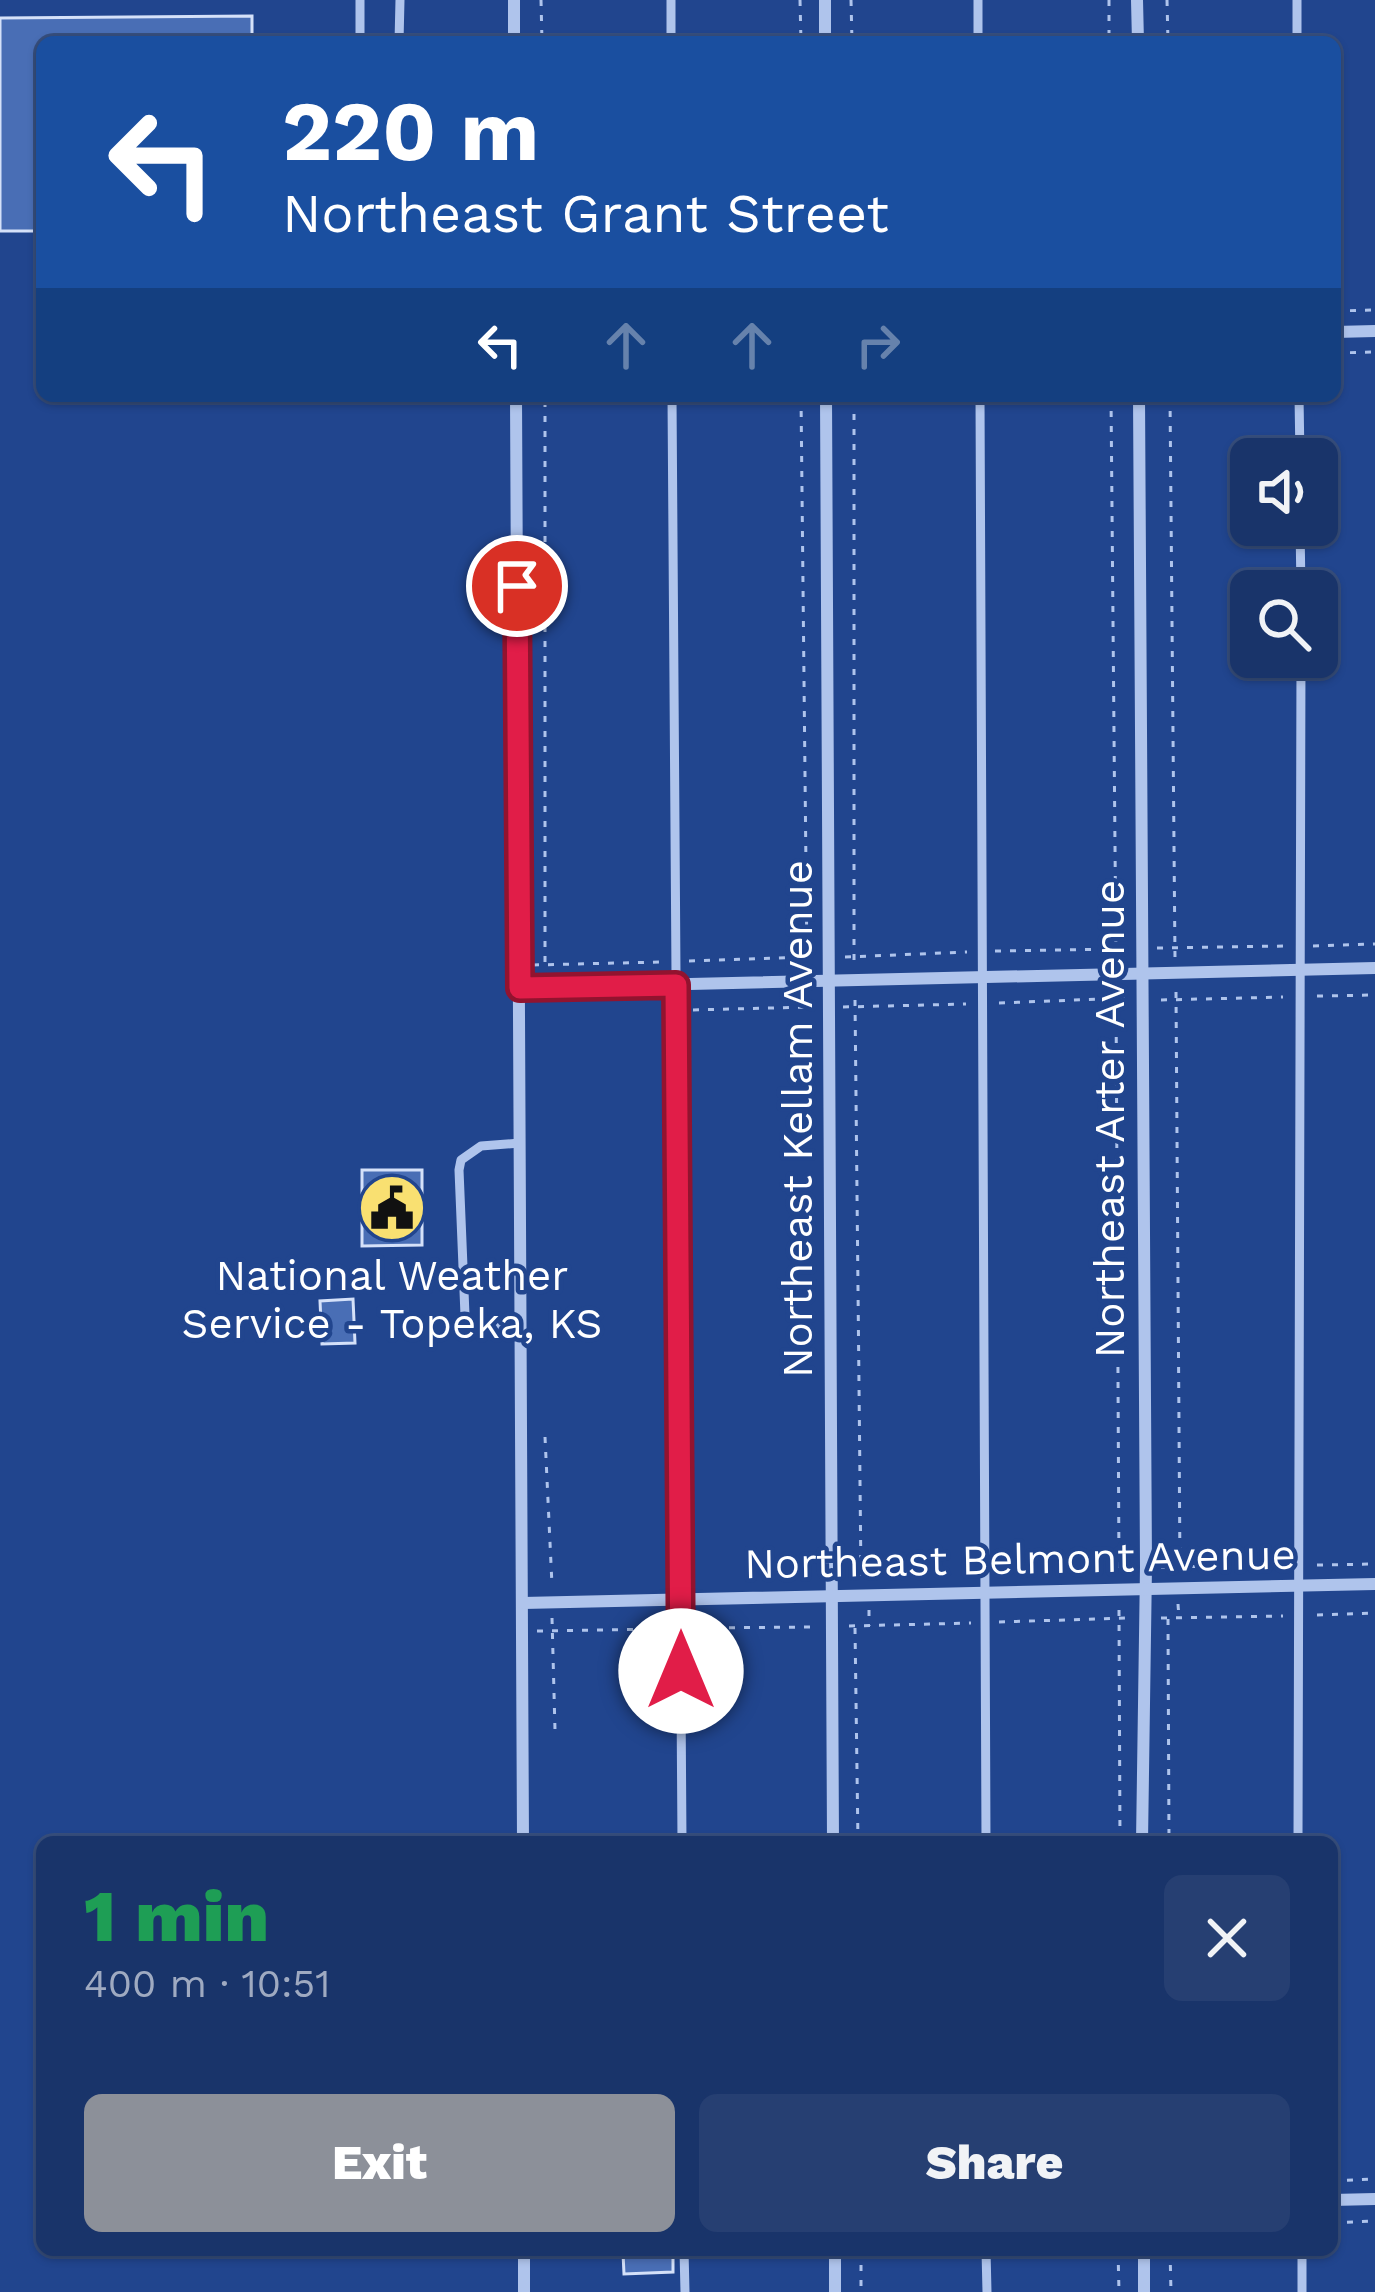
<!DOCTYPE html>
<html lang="en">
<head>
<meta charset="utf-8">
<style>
	body { margin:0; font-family:"Work Sans",sans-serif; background:#263f72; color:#f1f3f6; height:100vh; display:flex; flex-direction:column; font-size:45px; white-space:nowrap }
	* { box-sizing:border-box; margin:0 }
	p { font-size:39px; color:#9faac1 }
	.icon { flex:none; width:66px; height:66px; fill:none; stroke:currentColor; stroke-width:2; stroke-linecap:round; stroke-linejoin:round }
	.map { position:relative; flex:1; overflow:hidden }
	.drawer { position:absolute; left:36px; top:1836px; width:1302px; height:420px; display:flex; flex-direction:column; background:#19346a; border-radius:18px; box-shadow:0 3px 9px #0004,0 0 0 3px #374f7e }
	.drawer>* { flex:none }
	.guide { position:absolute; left:36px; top:36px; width:1305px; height:366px; border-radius:18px; box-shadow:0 3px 9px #0004,0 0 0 3px #374f7e; background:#1a4fa0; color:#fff; overflow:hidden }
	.tools { position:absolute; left:1230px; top:438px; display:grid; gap:24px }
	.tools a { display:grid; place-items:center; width:108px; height:108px; border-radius:18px; background:#19346a; box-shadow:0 3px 9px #0004,0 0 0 3px #374f7e; font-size:60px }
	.pin { position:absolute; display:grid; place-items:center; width:102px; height:102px; color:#fff; margin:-51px; border:6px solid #fff; border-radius:50%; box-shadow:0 3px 12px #0007 }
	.me { position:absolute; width:132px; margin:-66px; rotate:0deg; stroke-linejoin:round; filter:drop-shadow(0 0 9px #0008) }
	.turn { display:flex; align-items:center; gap:42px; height:252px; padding:0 48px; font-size:54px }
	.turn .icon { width:156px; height:156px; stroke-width:2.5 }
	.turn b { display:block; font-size:84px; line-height:102px }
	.lanes { display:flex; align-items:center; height:114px; padding:0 48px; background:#0003; justify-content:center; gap:60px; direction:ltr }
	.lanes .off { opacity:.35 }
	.round { display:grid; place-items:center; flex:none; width:126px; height:126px; border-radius:18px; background:#263f72 }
	.summary { display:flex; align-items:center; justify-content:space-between; height:204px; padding:0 48px }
	h1 { font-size:72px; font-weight:800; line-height:90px; color:#1e9e55 }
	.cta { display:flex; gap:24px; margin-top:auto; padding:24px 48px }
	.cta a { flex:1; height:138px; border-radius:18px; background:#8c9099; color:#fff; font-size:48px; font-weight:800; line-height:138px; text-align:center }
	.cta a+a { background:#263f72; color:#f1f3f6 }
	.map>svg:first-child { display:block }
	.building { fill:#496eb5; stroke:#d5e1f9; stroke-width:3 }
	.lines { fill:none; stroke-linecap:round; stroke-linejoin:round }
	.path { stroke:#afc4ec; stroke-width:3; stroke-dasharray:6 9; stroke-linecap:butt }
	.service { stroke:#afc4ec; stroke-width:9 }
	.minor { stroke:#afc4ec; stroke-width:12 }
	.route-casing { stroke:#92132f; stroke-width:30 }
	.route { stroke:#e11d48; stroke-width:21 }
	.labels { text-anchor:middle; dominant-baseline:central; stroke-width:9; stroke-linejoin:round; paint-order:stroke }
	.street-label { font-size:42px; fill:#fff; stroke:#21458e }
	.poi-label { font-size:42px; fill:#fff; stroke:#21458e }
</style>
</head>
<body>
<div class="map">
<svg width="1375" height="2292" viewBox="0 0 1375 2292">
	<rect width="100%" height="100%" fill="#21458e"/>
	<!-- building -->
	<g class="building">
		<polygon points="252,16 252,42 42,42 42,231 0,231 0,18"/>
		<polygon points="362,1170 422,1170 422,1245 362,1246"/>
		<polygon points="353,1299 355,1343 322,1344 320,1301"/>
		<polygon points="647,2250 673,2250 673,2272 624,2274 623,2253"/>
	</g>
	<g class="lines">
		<!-- path -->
		<g class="path">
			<polyline points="541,0 542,42"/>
			<polyline points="800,0 801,42"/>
			<polyline points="851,0 852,42"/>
			<polyline points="1109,0 1109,42"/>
			<polyline points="1167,0 1168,42"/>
			<polyline points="1335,311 1375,310"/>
			<polyline points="1335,353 1375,352"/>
			<polyline points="801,396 807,964"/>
			<polyline points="1111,396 1116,958"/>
			<polyline points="1170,396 1175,958"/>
			<polyline points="1313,946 1375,944"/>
			<polyline points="1157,948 1285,946"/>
			<polyline points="995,951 1123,949"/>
			<polyline points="845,957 967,952"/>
			<polyline points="854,960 854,396"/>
			<polyline points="689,961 811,957"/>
			<polyline points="545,962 545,396"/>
			<polyline points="533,965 662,962"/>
			<polyline points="1116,992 1119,1570"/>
			<polyline points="1176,992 1180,1570"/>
			<polyline points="1317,996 1375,995"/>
			<polyline points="855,1000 861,1578"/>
			<polyline points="1161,1000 1283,997"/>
			<polyline points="999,1003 1127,998"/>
			<polyline points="843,1007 966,1004"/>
			<polyline points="693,1010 810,1007"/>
			<polyline points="545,1437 552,1585"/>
			<polyline points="1317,1565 1375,1564"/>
			<polyline points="1161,1567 1283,1565"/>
			<polyline points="1178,1604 1179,1618"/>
			<polyline points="869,1610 869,1626"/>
			<polyline points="1119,1610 1120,1842"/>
			<polyline points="1317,1615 1375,1613"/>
			<polyline points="552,1618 555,1730"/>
			<polyline points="1161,1618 1283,1616"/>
			<polyline points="1168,1619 1169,1842"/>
			<polyline points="999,1622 1127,1618"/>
			<polyline points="849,1626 971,1623"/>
			<polyline points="699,1628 815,1627"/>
			<polyline points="855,1628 858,1842"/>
			<polyline points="537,1631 665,1629"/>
			<polyline points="1332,2181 1375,2179"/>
			<polyline points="1332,2223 1375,2221"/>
			<polyline points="861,2250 861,2292"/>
			<polyline points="1118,2250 1119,2292"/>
			<polyline points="1170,2250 1171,2292"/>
		</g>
		<!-- service -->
		<g class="service">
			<polyline points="671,0 671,42"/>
			<polyline points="978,0 978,42"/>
			<polyline points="1297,0 1297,42"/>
			<polyline points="360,42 360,0"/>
			<polyline points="399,42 400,0"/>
			<polyline points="672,396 682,1842"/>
			<polyline points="980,396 986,1842"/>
			<polyline points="1299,396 1300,459"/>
			<polyline points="1300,525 1301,591"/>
			<polyline points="520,1143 481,1146 461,1160 459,1170 465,1315 473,1324 521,1326"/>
			<polyline points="1298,1842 1301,657"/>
			<polyline points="684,2250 685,2292"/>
			<polyline points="986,2250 987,2292"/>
			<polyline points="1302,2250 1302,2292"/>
		</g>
		<!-- minor -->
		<g class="minor">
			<polyline points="514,0 514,42"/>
			<polyline points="825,0 825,42"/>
			<polyline points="1137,0 1138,42"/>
			<polyline points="1335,332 1375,331"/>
			<polyline points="516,396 523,1842"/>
			<polyline points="826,396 833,1842"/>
			<polyline points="1139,396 1146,1567 1142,1842"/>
			<polyline points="520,988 1375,968"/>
			<polyline points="523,1603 1375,1584"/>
			<polyline points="1332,2200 1375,2199"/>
			<polyline points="524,2250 524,2292"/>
			<polyline points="835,2250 835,2292"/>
			<polyline points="1144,2250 1144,2292"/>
		</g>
	</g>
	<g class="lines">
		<defs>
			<polyline id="route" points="517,586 520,988 676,985 681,1671"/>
		</defs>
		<!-- route casing -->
		<use href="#route" class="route-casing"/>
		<!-- route -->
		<use href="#route" class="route"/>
	</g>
	<!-- icons -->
	<defs>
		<symbol id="civic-disc" viewBox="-11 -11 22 22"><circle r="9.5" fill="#f9e071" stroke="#21458e"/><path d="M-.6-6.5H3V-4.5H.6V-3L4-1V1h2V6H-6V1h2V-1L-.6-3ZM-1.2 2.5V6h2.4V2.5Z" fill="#111"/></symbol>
	</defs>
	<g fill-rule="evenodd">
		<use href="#civic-disc" x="354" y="1170" width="76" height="76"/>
	</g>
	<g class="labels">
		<!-- street labels -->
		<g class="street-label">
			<text transform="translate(797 1119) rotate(-90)">Northeast Kellam Avenue</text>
			<text transform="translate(1109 1119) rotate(-90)">Northeast Arter Avenue</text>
			<text transform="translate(1020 1559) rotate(-1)">Northeast Belmont Avenue</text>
		</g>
		<!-- poi labels -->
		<g class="poi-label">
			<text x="392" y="1275">National Weather<tspan x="392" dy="48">Service - Topeka, KS</tspan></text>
		</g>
	</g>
</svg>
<div class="tools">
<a><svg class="icon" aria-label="sound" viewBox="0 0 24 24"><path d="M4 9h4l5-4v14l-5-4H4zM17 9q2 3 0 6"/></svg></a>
<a><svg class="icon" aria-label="search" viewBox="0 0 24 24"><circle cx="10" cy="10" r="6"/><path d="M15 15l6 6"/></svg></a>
</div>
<div class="pin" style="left:517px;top:586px;background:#d93025"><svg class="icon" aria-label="arrive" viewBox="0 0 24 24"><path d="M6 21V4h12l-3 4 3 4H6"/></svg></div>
<svg class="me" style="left:681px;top:1671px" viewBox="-20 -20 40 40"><circle r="19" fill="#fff"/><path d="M0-13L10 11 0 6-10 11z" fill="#e11d48"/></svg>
<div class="guide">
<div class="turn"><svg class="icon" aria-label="left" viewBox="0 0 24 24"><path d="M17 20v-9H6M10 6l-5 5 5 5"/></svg><div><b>220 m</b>Northeast Grant Street</div></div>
<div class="lanes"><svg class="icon" aria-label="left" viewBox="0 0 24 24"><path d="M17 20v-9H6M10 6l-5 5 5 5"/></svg><svg class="icon off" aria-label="ahead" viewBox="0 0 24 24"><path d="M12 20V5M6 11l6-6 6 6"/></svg><svg class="icon off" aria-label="ahead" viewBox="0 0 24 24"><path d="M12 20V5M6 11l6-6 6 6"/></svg><svg class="icon off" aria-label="right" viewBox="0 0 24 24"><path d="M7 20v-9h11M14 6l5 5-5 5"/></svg></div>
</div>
<section class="drawer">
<div class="summary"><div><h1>1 min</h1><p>400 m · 10:51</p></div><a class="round"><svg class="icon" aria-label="close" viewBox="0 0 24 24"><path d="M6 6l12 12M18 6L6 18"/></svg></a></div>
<div class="cta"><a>Exit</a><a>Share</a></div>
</section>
</div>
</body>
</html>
